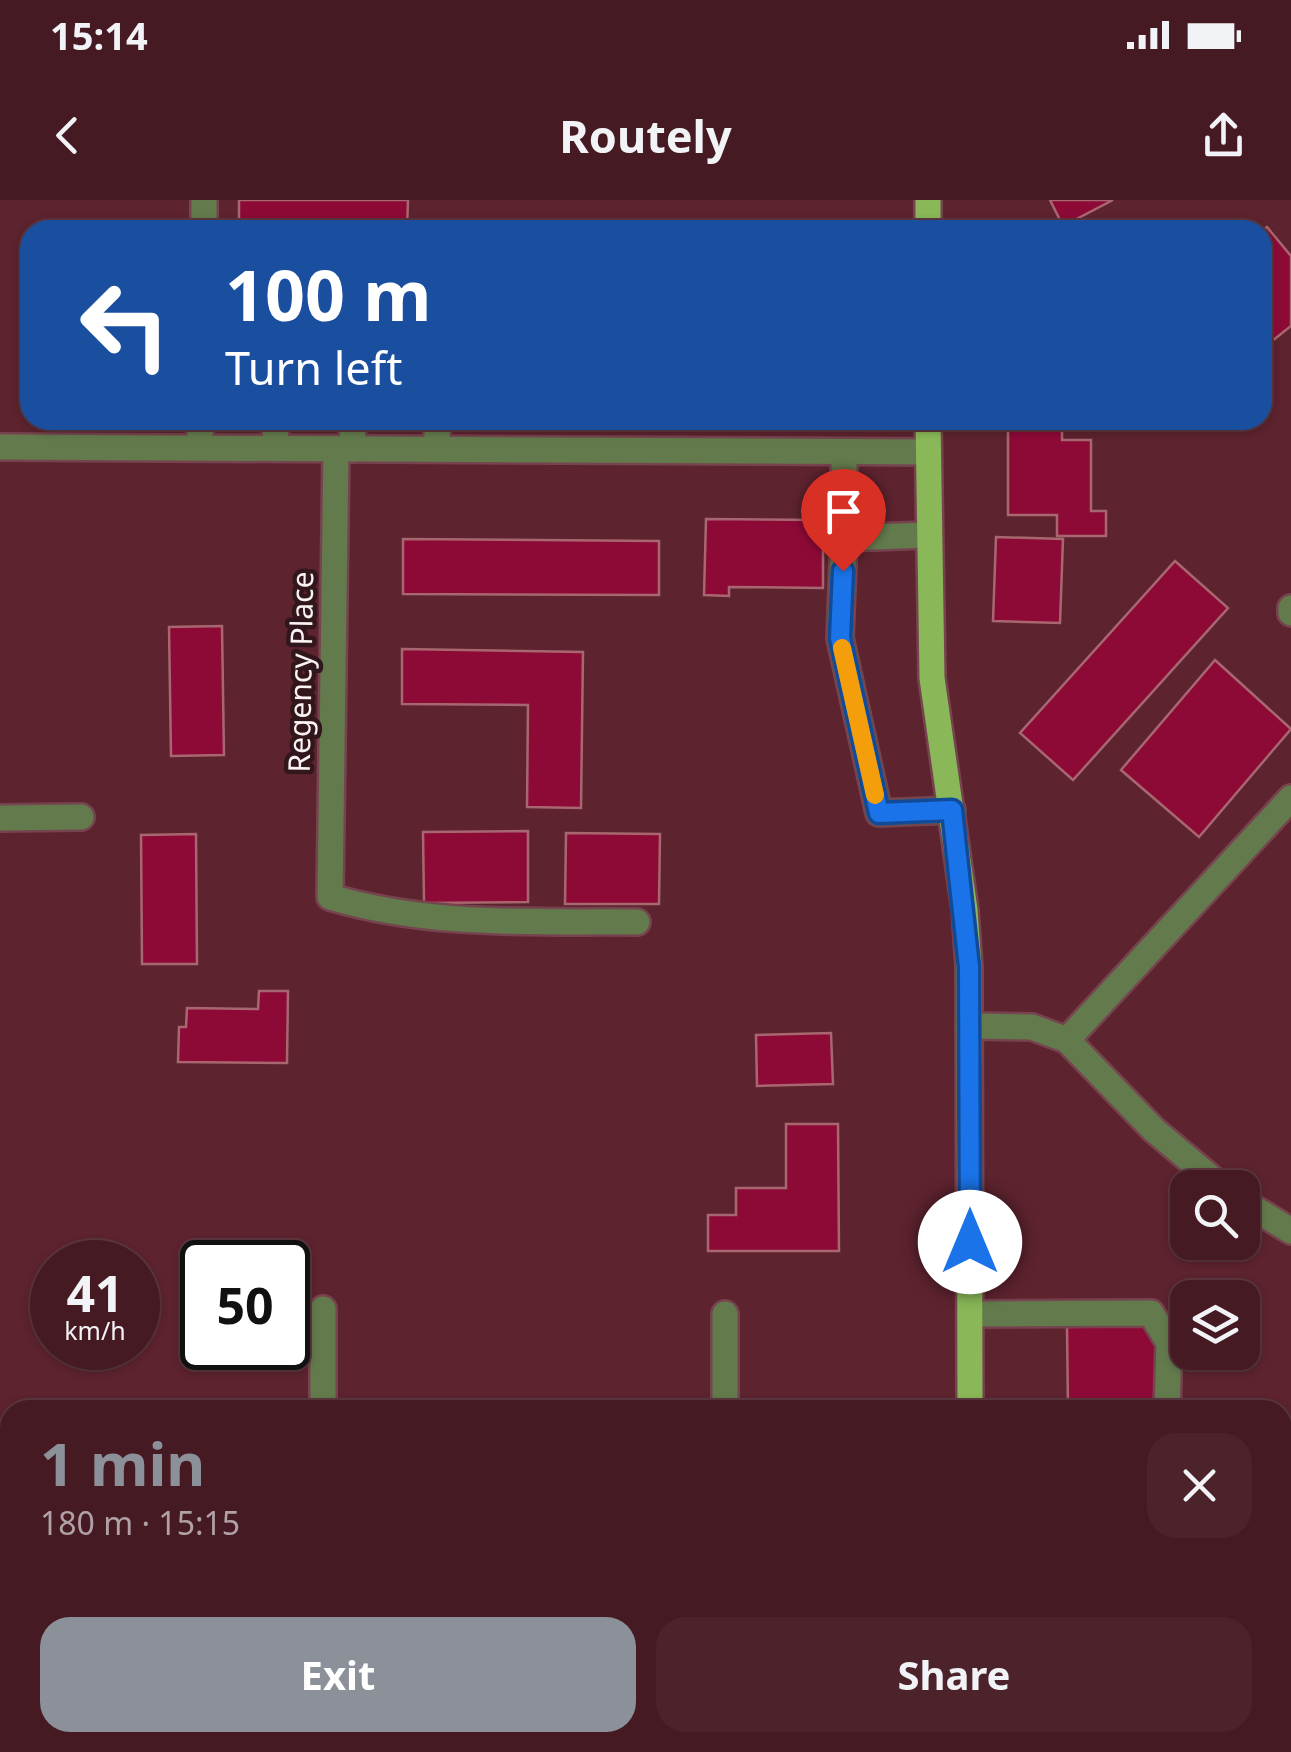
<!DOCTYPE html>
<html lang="en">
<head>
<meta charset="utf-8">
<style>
	body { margin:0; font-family:"Noto Sans",sans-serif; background:#4d232b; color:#f1f3f6; height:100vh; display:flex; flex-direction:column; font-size:38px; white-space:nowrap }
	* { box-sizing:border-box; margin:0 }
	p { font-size:32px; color:#b0a1a6 }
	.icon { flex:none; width:55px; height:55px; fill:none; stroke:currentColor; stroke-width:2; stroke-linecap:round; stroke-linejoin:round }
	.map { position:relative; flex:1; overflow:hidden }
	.panel { position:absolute; left:0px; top:1200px; width:1292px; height:352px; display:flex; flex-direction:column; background:#461a23; border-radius:30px 30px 0 0; box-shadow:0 2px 8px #0004,0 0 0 2px #5e3841 }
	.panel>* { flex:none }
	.top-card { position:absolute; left:20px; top:20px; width:1252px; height:210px; border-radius:30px; box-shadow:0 2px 8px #0004,0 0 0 2px #5e3841; background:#1a4fa0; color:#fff; overflow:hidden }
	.buttons { position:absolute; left:1170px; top:970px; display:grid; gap:20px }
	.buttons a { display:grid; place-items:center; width:90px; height:90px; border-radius:20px; background:#461a23; box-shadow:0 2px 8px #0004,0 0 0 2px #5e3841; font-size:50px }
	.speed { position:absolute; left:30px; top:1040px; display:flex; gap:20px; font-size:50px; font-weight:700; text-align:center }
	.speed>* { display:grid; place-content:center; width:130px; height:130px; border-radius:50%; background:#461a23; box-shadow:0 2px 8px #0004,0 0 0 2px #5e3841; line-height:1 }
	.speed small { font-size:25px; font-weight:400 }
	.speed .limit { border:5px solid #111; border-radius:15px; background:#fff; color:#111 }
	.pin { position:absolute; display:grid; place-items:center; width:85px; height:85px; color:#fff; margin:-102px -42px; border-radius:50% 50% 50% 0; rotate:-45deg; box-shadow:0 0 10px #0007 }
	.pin .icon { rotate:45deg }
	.me { position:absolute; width:110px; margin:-55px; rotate:0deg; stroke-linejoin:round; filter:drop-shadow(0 0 8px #0008) }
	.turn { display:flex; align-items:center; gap:35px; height:210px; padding:0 40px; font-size:45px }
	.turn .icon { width:130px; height:130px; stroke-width:2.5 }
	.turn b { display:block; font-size:70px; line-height:85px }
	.round { display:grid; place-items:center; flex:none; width:105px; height:105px; border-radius:30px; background:#4d232b }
	.overview { display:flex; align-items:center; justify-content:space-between; height:170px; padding:0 40px }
	h1 { font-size:60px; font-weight:700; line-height:75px; color:#8c9099 }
	.cta { display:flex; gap:20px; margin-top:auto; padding:20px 40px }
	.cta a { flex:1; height:115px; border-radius:30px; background:#8c9099; color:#fff; font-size:40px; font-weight:700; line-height:115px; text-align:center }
	.cta a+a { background:#4d232b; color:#f1f3f6 }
	.status { display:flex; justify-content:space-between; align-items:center; height:70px; padding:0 50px; background:#461a23; direction:ltr }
	.status svg { height:28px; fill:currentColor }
	header { display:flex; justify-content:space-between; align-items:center; height:130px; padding:0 40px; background:#461a23; font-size:45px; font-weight:700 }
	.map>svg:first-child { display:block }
	.building { fill:#8d0a37; stroke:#a86770; stroke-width:2.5 }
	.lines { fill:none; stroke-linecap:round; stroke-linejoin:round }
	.minor-casing { stroke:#76444e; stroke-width:30 }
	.major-casing { stroke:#76444e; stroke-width:30 }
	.minor { stroke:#637a4d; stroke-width:25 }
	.major { stroke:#8ab858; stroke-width:25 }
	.route-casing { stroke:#114b97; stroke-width:25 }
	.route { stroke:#1a73e8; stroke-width:18 }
	.slow { stroke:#f59e0b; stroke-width:18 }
	.labels { text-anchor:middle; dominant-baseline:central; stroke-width:9; stroke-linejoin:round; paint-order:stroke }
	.street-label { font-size:30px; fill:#faf2f3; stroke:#31171b }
</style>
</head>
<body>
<div class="status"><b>15:14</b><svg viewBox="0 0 49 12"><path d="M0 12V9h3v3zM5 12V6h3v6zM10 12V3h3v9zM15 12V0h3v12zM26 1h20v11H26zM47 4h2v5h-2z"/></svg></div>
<header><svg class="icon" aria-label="back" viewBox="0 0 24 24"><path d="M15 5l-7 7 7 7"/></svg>Routely<svg class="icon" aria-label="share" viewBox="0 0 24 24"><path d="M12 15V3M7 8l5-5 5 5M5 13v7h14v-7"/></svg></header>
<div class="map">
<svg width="1291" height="1552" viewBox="0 0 1291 1552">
	<rect width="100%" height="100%" fill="#5d232f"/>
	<!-- building -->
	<g class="building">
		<polygon points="239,0 408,0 407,30 239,30"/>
		<polygon points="1050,0 1113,0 1063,26"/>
		<polygon points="1267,27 1291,56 1291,126 1262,149 1262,31"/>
		<polygon points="1008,220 1062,220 1062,240 1091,240 1091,311 1106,311 1106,336 1057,336 1057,315 1008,315"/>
		<polygon points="706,319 823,320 823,388 729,387 729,396 704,395"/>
		<polygon points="996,337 1063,339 1060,423 993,421"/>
		<polygon points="403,339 659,341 659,395 403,394"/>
		<polygon points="1175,361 1228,408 1073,580 1020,533"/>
		<polygon points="222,426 224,555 171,556 169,427"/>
		<polygon points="402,449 583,452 581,608 527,607 528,505 402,504"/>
		<polygon points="1215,460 1291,529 1199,637 1121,570"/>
		<polygon points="528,631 528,702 424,703 423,632"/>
		<polygon points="566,633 660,634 659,704 565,704"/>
		<polygon points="196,634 197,764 142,764 141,635"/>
		<polygon points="259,791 288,791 287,863 178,862 179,827 186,827 187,808 258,809"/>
		<polygon points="831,833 833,884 757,886 756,835"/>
		<polygon points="786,924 838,924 839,1051 708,1051 708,1015 736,1015 736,988 786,988"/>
		<polygon points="1158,1125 1160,1210 1068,1210 1067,1127"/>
	</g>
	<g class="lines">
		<defs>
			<g id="minor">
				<polyline points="204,30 204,0"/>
				<polyline points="275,220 276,248"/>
				<polyline points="352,220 353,249"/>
				<polyline points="0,247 928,252"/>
				<polyline points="200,248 200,220"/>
				<path d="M 336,249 L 330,697 C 431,727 533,721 637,722"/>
				<polyline points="437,249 437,220"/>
				<polyline points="844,252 844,338 928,335"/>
				<polyline points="844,338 840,438 879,613 952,610"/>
				<polyline points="1291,408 1291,413"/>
				<polyline points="0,618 81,617"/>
				<polyline points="969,826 1032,827 1067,840 1154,930 1223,988"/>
				<polyline points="1067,840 1291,598"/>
				<polyline points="1242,1001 1291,1031"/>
				<polyline points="970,1114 1151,1113 1169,1143 1167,1210"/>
				<polyline points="323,1210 323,1109"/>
				<polyline points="725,1210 725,1114"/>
				<polyline points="0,1276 10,1276"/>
			</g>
			<g id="major">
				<polyline points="928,0 928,30"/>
				<polyline points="928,220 932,478 965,710 969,767 970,1210"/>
				<polyline points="971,1542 971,1552"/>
			</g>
		</defs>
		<!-- minor casing -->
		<use href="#minor" class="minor-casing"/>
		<!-- major casing -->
		<use href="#major" class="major-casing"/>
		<!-- minor -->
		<use href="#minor" class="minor"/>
		<!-- major -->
		<use href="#major" class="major"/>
	</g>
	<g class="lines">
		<defs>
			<polyline id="route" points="843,371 840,438 879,613 952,610 969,767 970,1042"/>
		</defs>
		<!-- route casing -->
		<use href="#route" class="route-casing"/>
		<!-- route -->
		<use href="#route" class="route"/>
		<!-- slow -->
		<polyline class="slow" points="842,448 875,595"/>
	</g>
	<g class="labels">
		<!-- street labels -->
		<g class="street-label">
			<text transform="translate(300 472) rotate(-89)">Regency Place</text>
		</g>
	</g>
</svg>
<div class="buttons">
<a><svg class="icon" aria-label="search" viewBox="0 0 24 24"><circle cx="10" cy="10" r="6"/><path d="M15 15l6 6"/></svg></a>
<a><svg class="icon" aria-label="layers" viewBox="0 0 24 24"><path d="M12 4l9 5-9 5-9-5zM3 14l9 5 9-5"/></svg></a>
</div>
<div class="speed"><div>41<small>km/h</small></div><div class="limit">50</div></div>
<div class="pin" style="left:843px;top:371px;background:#d93025"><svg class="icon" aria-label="arrive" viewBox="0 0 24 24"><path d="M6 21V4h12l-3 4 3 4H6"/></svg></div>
<svg class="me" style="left:970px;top:1042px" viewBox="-20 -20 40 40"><circle r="19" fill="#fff"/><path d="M0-13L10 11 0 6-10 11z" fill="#1a73e8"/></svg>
<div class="top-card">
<div class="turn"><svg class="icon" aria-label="left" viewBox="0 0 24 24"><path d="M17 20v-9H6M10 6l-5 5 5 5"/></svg><div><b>100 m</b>Turn left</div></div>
</div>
<section class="panel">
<div class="overview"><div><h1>1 min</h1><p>180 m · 15:15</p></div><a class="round"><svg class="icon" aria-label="close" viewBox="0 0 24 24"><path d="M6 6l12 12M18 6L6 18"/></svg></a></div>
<div class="cta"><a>Exit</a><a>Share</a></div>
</section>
</div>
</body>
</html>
